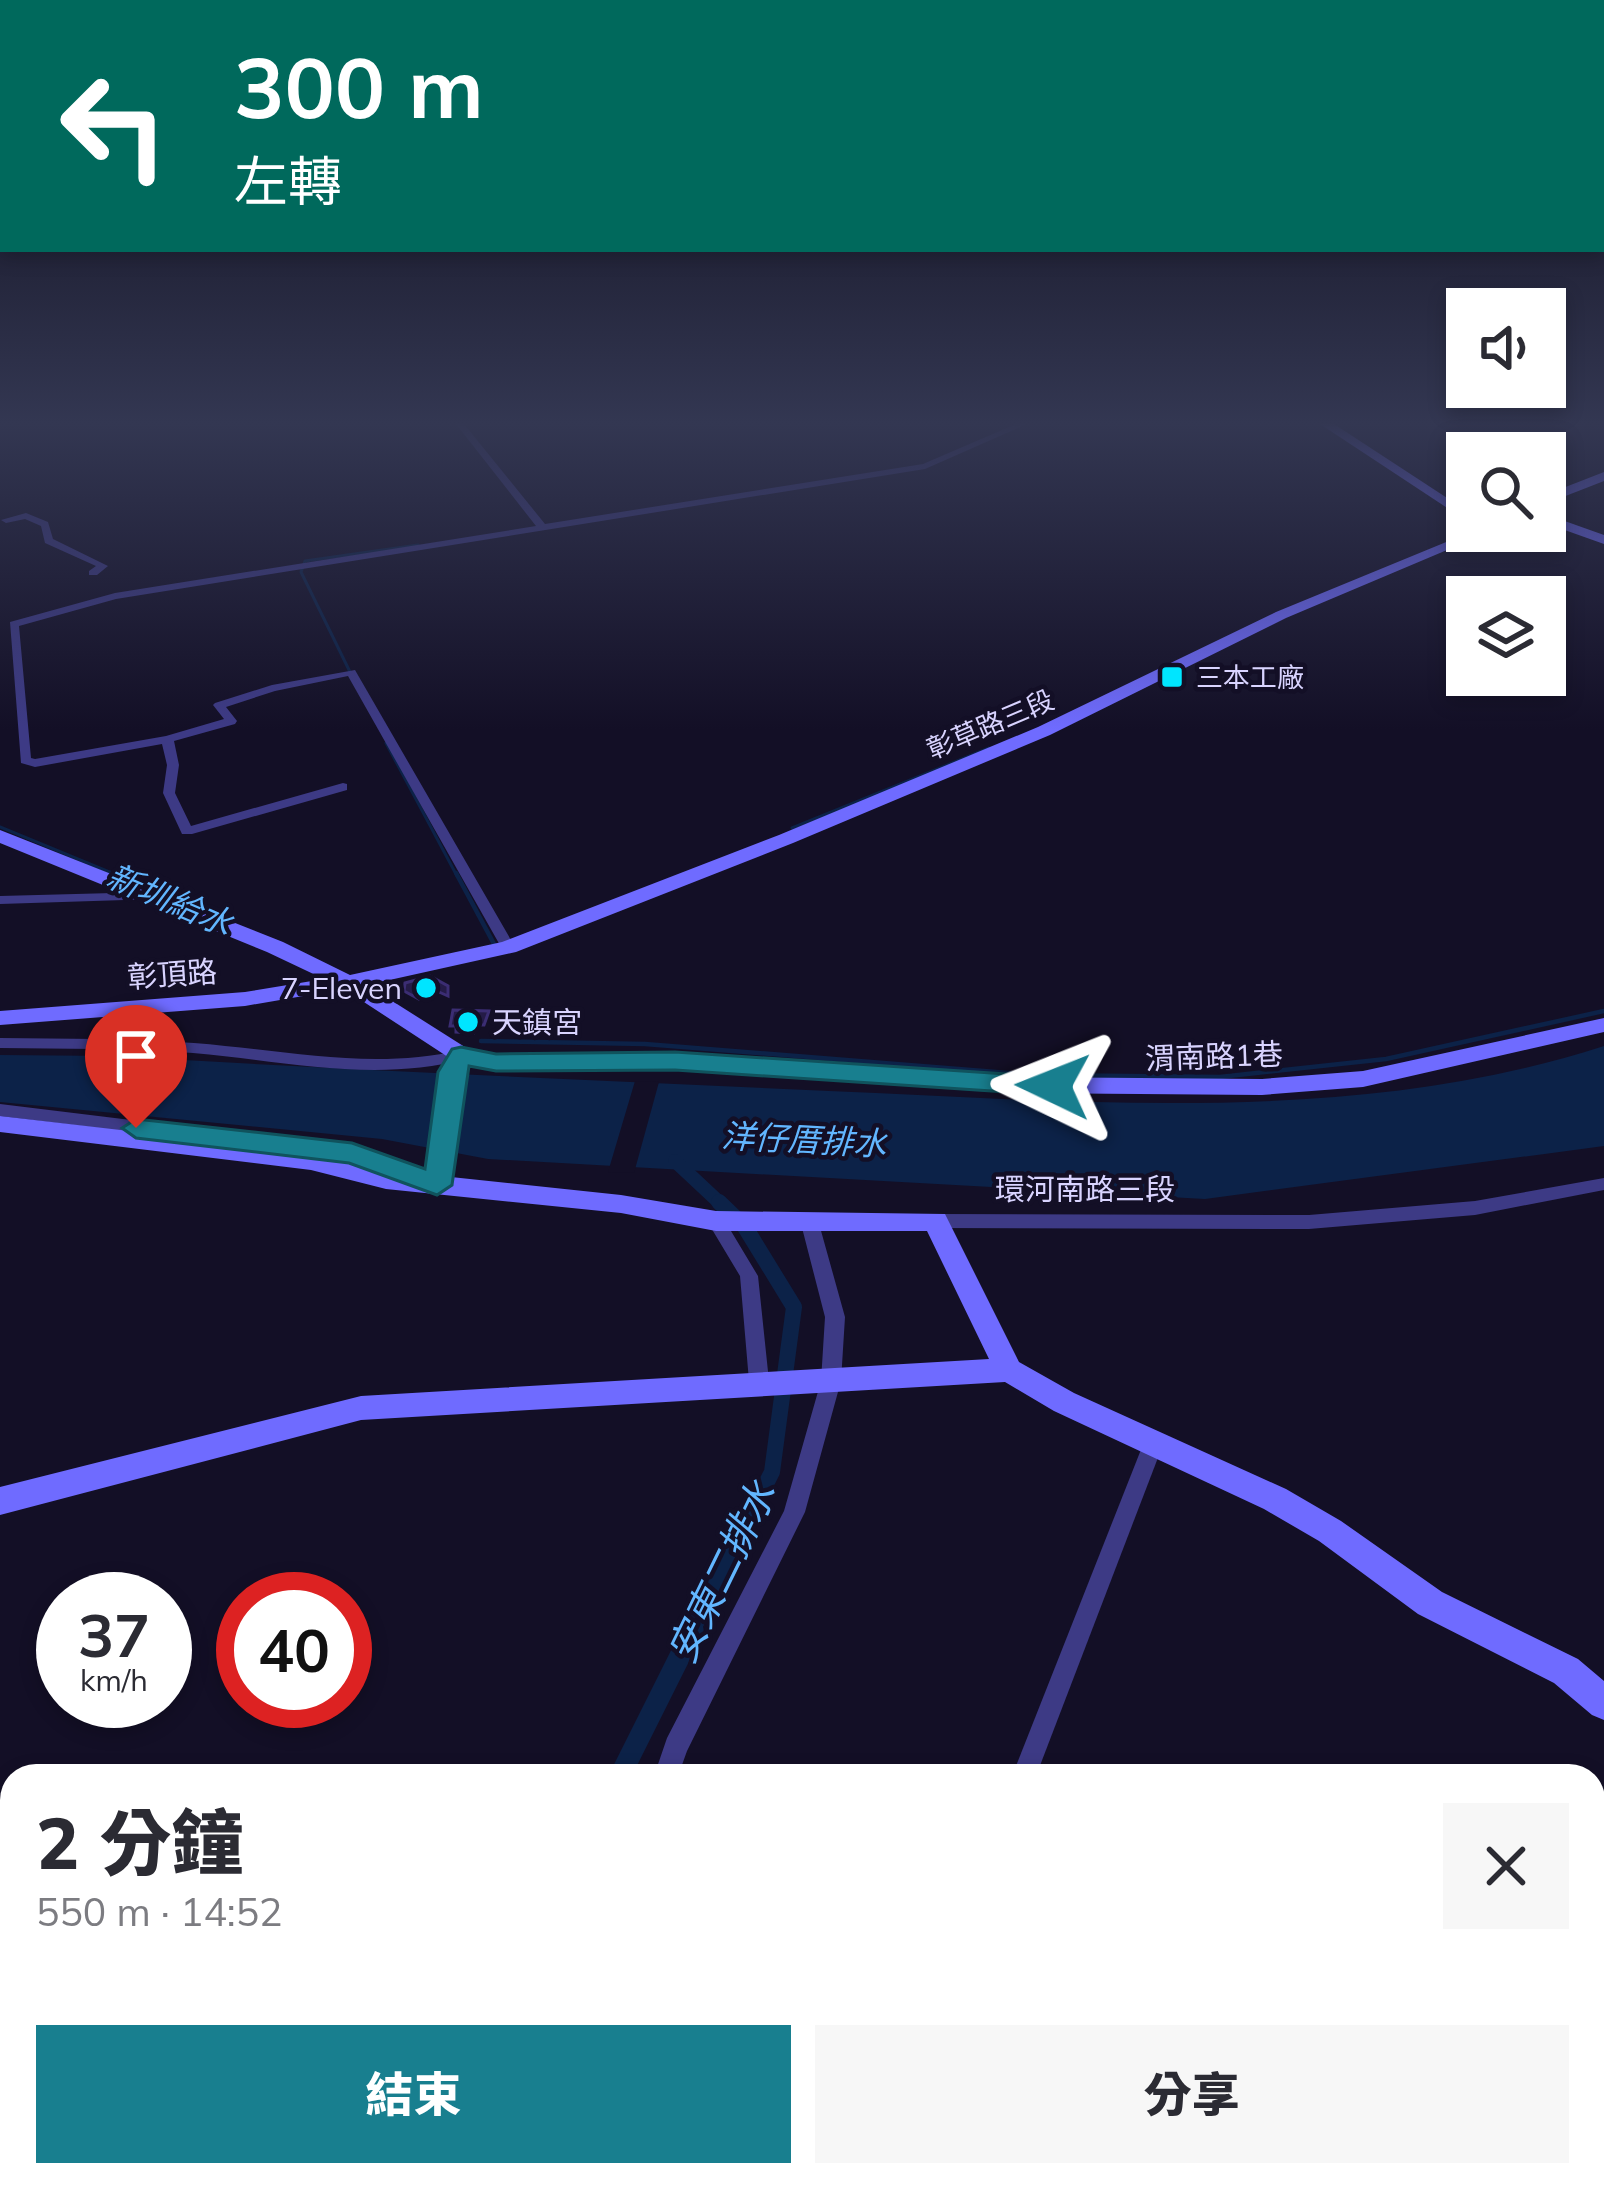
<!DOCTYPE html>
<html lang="zh-TW">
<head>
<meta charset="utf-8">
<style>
	body { margin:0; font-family:Mulish,"Noto Sans TC",sans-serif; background:#f7f7f7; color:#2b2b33; height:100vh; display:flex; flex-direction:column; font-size:45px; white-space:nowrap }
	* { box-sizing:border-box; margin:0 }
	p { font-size:39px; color:#7c7c81 }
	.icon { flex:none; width:66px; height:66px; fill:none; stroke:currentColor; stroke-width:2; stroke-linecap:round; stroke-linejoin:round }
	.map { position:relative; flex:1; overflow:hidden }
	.sheet { position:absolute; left:0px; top:1764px; width:1605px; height:423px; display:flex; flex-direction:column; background:#fff; border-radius:36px 36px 0 0; box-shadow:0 6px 18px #0003 }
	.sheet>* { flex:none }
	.hud { position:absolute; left:0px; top:0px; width:1605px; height:252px; box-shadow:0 6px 18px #0003; background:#00695c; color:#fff; overflow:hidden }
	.controls { position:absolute; left:1446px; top:288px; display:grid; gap:24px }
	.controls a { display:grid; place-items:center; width:120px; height:120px; border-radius:0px; background:#fff; box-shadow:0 6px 18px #0003; font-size:60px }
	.speed { position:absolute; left:36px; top:1572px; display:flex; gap:24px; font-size:60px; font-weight:700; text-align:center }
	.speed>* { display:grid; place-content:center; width:156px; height:156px; border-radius:50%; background:#fff; box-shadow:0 6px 18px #0003; line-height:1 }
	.speed small { font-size:30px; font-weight:400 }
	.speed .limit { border:18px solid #d22; background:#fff; color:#111 }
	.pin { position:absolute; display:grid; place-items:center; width:102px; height:102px; color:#fff; margin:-123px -51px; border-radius:50% 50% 50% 0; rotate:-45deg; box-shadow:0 0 12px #0007 }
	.pin .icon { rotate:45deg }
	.me { position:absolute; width:132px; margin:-66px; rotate:272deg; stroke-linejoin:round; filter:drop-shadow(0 0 9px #0008) }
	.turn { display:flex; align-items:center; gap:42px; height:252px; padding:0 36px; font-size:54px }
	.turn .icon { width:156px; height:156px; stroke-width:2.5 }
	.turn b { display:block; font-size:84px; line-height:102px }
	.round { display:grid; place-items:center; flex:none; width:126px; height:126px; border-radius:0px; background:#f7f7f7 }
	.overview { display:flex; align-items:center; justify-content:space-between; height:204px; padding:0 36px }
	h1 { font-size:72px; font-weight:800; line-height:90px }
	.cta { display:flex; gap:24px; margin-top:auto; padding:24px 36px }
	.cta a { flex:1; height:138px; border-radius:0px; background:#187f8f; color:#fff; font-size:48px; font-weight:800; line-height:138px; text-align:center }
	.cta a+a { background:#f7f7f7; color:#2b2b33 }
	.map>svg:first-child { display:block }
	.water { fill:#0c2248 }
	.pier { fill:#130f26 }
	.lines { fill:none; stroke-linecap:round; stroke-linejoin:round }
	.stream-far1 { stroke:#0c2248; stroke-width:3 }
	.stream { stroke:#0c2248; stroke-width:4.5 }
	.canal-far2 { stroke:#0c2248; stroke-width:14 }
	.canal-far1 { stroke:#0c2248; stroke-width:16 }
	.canal { stroke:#0c2248; stroke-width:21 }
	.building { fill:#241b47; stroke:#3b2d73; stroke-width:3 }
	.street { fill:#3d3a85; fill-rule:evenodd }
	.secondary { fill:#6f6bff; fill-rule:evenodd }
	.route { fill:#187f8f; stroke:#10535d; stroke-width:3 }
	.poi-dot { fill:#00e5ff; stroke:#130f26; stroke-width:4.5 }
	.labels { text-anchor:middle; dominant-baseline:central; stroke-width:9; stroke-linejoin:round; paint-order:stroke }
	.far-poi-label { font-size:27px; fill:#d9d4ff; stroke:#130f26; text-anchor:start }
	.far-street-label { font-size:27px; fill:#d9d4ff; stroke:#130f26 }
	.street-label { font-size:30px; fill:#d9d4ff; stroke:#130f26 }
	.poi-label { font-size:30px; fill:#d9d4ff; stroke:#130f26; text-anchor:end }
	.water-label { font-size:33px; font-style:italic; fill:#62b6ff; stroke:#130f26 }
	.near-water-label { font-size:39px; font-style:italic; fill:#62b6ff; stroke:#130f26 }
</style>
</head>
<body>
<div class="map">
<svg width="1604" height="2186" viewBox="0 0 1604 2186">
	<rect width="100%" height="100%" fill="#130f26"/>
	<!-- water -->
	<path class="water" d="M 1604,1046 L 1604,1146 L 1205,1199 L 488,1159 L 382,1139 L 0,1102 L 0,1055 L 112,1056 C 351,1070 590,1080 829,1091 C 1086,1102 1356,1126 1604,1046 Z"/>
	<!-- pier -->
	<polygon class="pier" points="635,1081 659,1082 634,1173 608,1172"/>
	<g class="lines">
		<!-- stream-far1 -->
		<g class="stream-far1">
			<polyline points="351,674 301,572 305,561 418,545"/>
			<polyline points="386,743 457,876"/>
			<polyline points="0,827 119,876"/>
			<polyline points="792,828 989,748"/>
		</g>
		<!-- stream -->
		<g class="stream">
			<polyline points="111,873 192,906"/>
			<polyline points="456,873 494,944"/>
			<polyline points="481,1041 645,1044 1034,1075 1220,1077 1386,1059 1604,1011"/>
		</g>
		<!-- canal-far2 -->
		<polyline class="canal-far2" points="675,1161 722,1205"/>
		<!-- canal-far1 -->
		<polyline class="canal-far1" points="691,1633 772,1472 794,1307 745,1227 719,1202"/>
		<!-- canal -->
		<g class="canal">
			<polyline points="620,1776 693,1630"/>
			<polyline points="374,2186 382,2175"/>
		</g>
	</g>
	<!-- building -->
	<g class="building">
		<polygon points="430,976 448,986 448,996 439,992 419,999 404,991 405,983"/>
		<polygon points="453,1010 489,1011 484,1025 478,1025 474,1033 456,1032 456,1026 450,1026"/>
	</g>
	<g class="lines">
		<!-- street -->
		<g class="street">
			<polygon points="456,424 464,424 545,524 923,464 1016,424 1027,424 925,469 116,599 19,626 31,758 35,759 166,736 224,719 213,705 215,703 272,685 355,670 515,947 513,950 503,950 501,947 348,676 275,691 226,707 237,721 235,724 174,741 179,765 175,793 191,826 343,783 347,784 347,790 192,834 182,834 163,793 167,765 162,744 35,767 21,763 10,622 115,593 536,526"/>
			<polygon points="26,513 48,522 53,539 108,566 97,575 89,575 89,571 96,566 45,543 41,526 25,519 6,523 1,520"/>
			<polygon points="151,892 156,893 156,899 0,904 0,896"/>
			<path d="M 0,1038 C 65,1039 130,1038 194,1043 C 285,1050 371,1071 461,1050 L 469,1055 L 467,1059 C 372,1083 288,1061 193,1053 C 129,1048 64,1049 0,1048 Z"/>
			<polygon points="0,1104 352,1147 430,1176 433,1180 430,1184 424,1186 350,1159 0,1116"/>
			<polygon points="1604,1178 1604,1190 1475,1215 1309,1229 936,1228 930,1226 927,1221 930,1216 936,1214 1309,1215 1475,1201"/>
			<polygon points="809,1213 815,1215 818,1220 845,1317 841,1381 805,1512 687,1751 678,1776 654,1776 667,1738 784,1511 821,1381 825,1317 800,1220 803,1215"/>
			<polygon points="716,1214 722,1216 758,1276 769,1381 766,1387 759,1389 752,1387 749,1381 740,1276 707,1221 710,1216"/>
			<polygon points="1154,1433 1161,1436 1164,1442 1036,1776 1012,1776 1144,1442 1147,1436"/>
			<polygon points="419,2175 451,2175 446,2186 414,2186"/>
			<polygon points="855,2175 885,2175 881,2186 851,2186"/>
		</g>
		<!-- secondary -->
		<g class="secondary">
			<polygon points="1320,424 1334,424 1467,511 1467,521"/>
			<polygon points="1604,472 1604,481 1545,504 1545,495"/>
			<polygon points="1545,514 1604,535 1604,544 1545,523"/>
			<polygon points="1473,531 1492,531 1286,618 1050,735 793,843 516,952 367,985 468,1049 496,1054 675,1053 1012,1077 1262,1079 1363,1071 1604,1018 1604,1032 1363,1087 1262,1095 1012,1093 675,1069 496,1070 468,1064 463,1073 451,1177 621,1195 716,1211 945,1214 1019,1362 1074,1393 1286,1489 1341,1521 1442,1592 1578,1659 1604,1681 1604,1720 1592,1715 1554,1683 1418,1614 1319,1541 1264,1509 1054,1411 1005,1382 361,1420 0,1515 0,1487 361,1396 989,1359 927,1231 716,1231 621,1213 386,1189 311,1170 0,1132 0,1116 311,1152 386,1171 426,1175 439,1073 448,1057 344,989 245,1006 0,1025 0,1011 245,992 324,979 267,952 0,843 0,830 283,942 350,975 502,942 779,835 1038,727 1276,612"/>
		</g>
	</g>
	<!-- sky -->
	<linearGradient id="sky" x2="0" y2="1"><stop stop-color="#0a0815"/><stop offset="0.58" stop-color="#333752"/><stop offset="1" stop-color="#333752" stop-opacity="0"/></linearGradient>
	<rect width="1604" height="730" fill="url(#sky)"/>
	<!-- route -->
	<polygon class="route" points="461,1047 496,1054 675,1052 1053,1077 1067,1086 1053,1095 675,1070 496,1071 469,1066 452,1185 437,1195 349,1163 136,1138 122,1128 136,1119 352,1143 425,1169 438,1072 452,1049"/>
	<!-- markers -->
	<g class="poi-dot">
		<rect x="1160" y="665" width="24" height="24" rx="6"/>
		<circle cx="426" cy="988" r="12"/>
		<circle cx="468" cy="1022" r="12"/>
	</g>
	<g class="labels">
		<!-- far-poi labels -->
		<g class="far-poi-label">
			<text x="1196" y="677">三本工廠</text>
		</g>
		<!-- far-street labels -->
		<g class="far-street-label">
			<text transform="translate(990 724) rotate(-23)">彰草路三段</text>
		</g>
		<!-- street labels -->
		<g class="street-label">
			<text transform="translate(172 974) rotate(-4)">彰頂路</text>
			<text transform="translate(1214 1056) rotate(-2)">渭南路1巷</text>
			<text x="1085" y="1189">環河南路三段</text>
		</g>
		<!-- poi labels -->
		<g class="poi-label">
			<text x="402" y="988">7-Eleven</text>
			<text x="492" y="1022" text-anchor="start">天鎮宮</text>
		</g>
		<!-- water labels -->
		<g class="water-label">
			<text transform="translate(170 899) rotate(23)">新圳給水</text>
			<text transform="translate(804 1139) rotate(3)">洋仔厝排水</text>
		</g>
		<!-- near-water labels -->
		<g class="near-water-label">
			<text transform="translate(721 1572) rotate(-64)">安東二排水</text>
		</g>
	</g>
</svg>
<div class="controls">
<a><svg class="icon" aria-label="sound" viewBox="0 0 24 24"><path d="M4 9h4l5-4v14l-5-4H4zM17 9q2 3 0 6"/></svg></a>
<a><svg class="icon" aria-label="search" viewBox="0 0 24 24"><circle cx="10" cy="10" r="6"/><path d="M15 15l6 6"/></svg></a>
<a><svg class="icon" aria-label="layers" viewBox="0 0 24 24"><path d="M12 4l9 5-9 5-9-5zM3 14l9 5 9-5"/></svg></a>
</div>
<div class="speed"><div>37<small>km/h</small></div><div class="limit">40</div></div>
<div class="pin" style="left:136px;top:1128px;background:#d93025"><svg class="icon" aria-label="arrive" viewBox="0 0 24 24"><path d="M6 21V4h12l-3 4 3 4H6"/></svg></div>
<svg class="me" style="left:1053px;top:1086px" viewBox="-20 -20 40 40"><path d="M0-17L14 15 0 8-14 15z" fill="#187f8f" stroke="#fff" stroke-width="4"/></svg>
<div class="hud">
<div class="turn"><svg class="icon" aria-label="left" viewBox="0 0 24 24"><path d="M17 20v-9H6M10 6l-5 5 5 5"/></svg><div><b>300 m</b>左轉</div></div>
</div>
<section class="sheet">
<div class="overview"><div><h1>2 分鐘</h1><p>550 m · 14:52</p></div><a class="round"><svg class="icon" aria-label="close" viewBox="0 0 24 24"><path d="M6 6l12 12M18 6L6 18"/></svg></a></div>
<div class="cta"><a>結束</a><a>分享</a></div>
</section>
</div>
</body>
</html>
